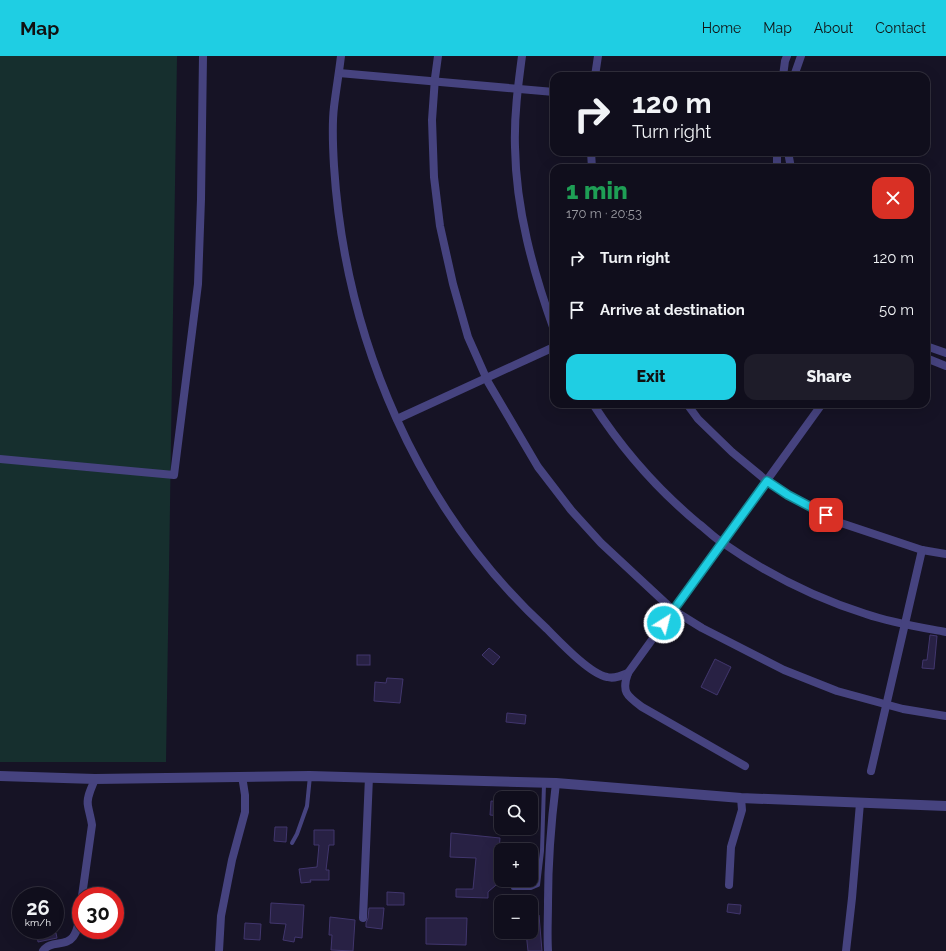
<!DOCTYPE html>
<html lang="en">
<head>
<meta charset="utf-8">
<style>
	body { margin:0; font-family:Raleway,sans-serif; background:#1e1c29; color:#f1f3f6; height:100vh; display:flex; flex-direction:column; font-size:15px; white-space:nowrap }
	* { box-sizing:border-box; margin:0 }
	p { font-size:13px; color:#9c9ca3 }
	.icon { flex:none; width:22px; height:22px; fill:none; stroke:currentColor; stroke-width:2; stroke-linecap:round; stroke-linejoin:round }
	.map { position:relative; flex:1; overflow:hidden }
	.side { position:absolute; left:550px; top:108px; width:380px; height:244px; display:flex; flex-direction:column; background:#100e1c; border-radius:12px; box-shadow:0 4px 16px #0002,0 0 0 1px #302e3b }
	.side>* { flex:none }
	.guide { position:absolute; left:550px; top:16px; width:380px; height:84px; border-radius:12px; box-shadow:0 4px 16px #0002,0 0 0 1px #302e3b; background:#100e1c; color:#f1f3f6; overflow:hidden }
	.controls { position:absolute; left:494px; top:735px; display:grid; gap:8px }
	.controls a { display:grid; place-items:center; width:44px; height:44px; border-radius:8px; background:#100e1c; box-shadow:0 4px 16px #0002,0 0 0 1px #302e3b; font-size:20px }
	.speed { position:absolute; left:12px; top:831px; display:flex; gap:8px; font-size:20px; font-weight:700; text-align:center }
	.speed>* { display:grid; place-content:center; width:52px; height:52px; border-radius:50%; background:#100e1c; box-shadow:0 4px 16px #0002,0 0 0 1px #302e3b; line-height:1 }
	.speed small { font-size:10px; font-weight:400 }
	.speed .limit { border:6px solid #d22; background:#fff; color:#111 }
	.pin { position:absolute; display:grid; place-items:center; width:34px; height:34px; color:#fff; margin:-17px; border-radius:8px; box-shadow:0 2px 6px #0006 }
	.me { position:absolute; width:44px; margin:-22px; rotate:36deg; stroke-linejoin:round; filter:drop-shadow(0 0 3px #0008) }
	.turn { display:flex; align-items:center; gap:14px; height:84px; padding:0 16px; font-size:18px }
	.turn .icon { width:52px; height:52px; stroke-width:2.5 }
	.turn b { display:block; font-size:28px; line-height:34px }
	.round { display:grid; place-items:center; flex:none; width:42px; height:42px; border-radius:12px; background:#1e1c29 }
	.headline { display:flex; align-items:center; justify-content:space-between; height:68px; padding:0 16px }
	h1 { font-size:24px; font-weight:800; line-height:30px; color:#1e9e55 }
	.action { display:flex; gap:8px; margin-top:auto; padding:8px 16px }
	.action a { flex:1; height:46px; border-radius:12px; background:#1fcee3; color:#111; font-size:16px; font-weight:800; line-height:46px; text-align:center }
	.action a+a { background:#1e1c29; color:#f1f3f6 }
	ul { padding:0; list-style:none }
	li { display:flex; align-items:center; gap:12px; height:52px; padding:0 16px }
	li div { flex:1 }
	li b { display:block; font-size:15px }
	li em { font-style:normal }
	header { display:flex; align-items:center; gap:24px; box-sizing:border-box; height:56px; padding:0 20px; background:#1fcee3; color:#111 }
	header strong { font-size:19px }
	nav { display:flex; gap:22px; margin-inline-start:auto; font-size:14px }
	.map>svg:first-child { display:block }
	.green { fill:#162f2e }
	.building { fill:#282144; stroke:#41366d }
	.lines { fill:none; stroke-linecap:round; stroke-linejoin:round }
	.service { stroke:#46437f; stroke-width:4 }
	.minor { stroke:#46437f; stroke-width:8 }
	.tertiary { stroke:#46437f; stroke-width:10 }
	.route-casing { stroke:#148694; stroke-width:10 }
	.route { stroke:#1fcee3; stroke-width:7 }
</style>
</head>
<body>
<header>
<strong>Map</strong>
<nav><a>Home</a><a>Map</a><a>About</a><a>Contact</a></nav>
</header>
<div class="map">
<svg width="946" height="895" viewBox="0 0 946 895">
	<rect width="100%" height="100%" fill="#161325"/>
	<!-- green -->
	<polygon class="green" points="0,0 177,0 166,706 0,706"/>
	<!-- building -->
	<g class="building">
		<polygon points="930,579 937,580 934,613 922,612 923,604 927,604"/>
		<polygon points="489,592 500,601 493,609 482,599"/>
		<rect x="357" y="599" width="13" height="10"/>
		<polygon points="715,603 731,611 717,639 701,631"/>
		<polygon points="387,622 403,623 400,647 374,645 375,626 386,627"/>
		<polygon points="507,657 526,659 525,668 506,666"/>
		<polygon points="491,745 501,746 501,760 490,759"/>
		<polygon points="275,771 287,771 286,786 274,785"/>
		<polygon points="314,774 334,774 334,789 329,789 326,814 329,814 329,824 310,824 311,826 301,827 299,813 317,811 319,789 314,789"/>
		<polygon points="451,777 500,782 496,829 488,836 488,842 456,841 456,833 473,833 476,802 450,801"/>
		<polygon points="387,836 404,837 404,849 387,849"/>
		<polygon points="271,847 304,849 302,882 295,881 294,886 283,884 286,868 270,867"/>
		<polygon points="728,848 741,849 740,858 727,856"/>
		<polygon points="369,852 384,852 382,873 366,871 366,867 368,862"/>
		<polygon points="539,859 542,895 528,895 526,876 531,876 531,860"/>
		<polygon points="330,861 355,864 353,895 331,894 332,879 329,879"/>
		<polygon points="426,862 467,862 466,889 426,888"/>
		<polygon points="245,867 261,868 260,884 244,883"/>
		<polygon points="56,877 57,882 38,886 37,878"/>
	</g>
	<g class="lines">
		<!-- service -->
		<g class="service">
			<polyline points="292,787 297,778 307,750 310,720"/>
			<polyline points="513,832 531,832 538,829 542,795 544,728"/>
		</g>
		<!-- minor -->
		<g class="minor">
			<path d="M 341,0 C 339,17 336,34 334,51 C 332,67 333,93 334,110 C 345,283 418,455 547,573 C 560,586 590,618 607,621 C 614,623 621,620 628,617"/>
			<polyline points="438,0 435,22 432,64 434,121 440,170 453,228 468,281 488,326 538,411 571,454 601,487 673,554 702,572 784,614 837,635 903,653 946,660"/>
			<path d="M 522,0 C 518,30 514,60 515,91 C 516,154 533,215 554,274"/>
			<polyline points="339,17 554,36"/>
			<polyline points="595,20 598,0"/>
			<polyline points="783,20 785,5 787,0"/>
			<polyline points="794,20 801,0"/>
			<polyline points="591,96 592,112"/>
			<polyline points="777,96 777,112"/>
			<polyline points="788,96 791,112"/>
			<polyline points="926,290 946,297"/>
			<polyline points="926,302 946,310"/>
			<path d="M 593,348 C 622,393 658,434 699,468 C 707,474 714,482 723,487 C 766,517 815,542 866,558 C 892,567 919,571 946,576"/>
			<polyline points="687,348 698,363 732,396 767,425 789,439 838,466 922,494 946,498"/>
			<polyline points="397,363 554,291"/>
			<polyline points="0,403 174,419 198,228 201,143 203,0"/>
			<path d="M 745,710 L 642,651 C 627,640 621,636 628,617 L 822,348"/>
			<polyline points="871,715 922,494"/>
			<polyline points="729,829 731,791 742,754 741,742"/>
			<path d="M 82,840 L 92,769 C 91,762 89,756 88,750 C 86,741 92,731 95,723"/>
			<polyline points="363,862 369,721"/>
			<path d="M 43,895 C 50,884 66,891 73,881 C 80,872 80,856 81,845"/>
			<polyline points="219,895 221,860 232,804 245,756 245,739 242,720"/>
			<path d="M 548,895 C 547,878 548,863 548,846 C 548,806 551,767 556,727"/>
			<polyline points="846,895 852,842 860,747"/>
		</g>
		<!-- tertiary -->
		<polyline class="tertiary" points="0,720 95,723 310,720 556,727 741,742 946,750"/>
	</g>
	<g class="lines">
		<defs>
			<polyline id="route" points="664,567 767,425 788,439 826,459"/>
		</defs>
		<!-- route casing -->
		<use href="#route" class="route-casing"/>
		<!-- route -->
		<use href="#route" class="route"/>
	</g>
</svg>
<div class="controls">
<a><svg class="icon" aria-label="search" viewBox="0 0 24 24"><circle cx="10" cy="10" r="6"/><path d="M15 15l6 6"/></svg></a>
<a>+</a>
<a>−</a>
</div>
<div class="speed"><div>26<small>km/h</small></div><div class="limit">30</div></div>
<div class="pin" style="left:826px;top:459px;background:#d93025"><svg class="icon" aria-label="arrive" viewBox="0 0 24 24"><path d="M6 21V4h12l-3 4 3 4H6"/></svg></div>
<svg class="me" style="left:664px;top:567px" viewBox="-20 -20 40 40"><circle r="17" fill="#1fcee3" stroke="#fff" stroke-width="3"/><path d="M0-11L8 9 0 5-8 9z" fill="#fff"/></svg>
<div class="guide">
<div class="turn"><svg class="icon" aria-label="right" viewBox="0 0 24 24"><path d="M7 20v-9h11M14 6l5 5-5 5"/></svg><div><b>120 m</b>Turn right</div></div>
</div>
<section class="side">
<div class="headline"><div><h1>1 min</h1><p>170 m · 20:53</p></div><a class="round" style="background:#d93025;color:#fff"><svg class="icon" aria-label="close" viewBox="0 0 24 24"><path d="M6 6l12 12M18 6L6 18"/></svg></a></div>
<ul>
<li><svg class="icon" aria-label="right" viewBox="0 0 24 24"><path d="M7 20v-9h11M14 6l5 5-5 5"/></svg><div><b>Turn right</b></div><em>120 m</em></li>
<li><svg class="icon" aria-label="arrive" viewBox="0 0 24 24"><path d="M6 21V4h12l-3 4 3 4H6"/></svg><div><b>Arrive at destination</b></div><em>50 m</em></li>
</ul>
<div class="action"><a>Exit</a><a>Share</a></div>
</section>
</div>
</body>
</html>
